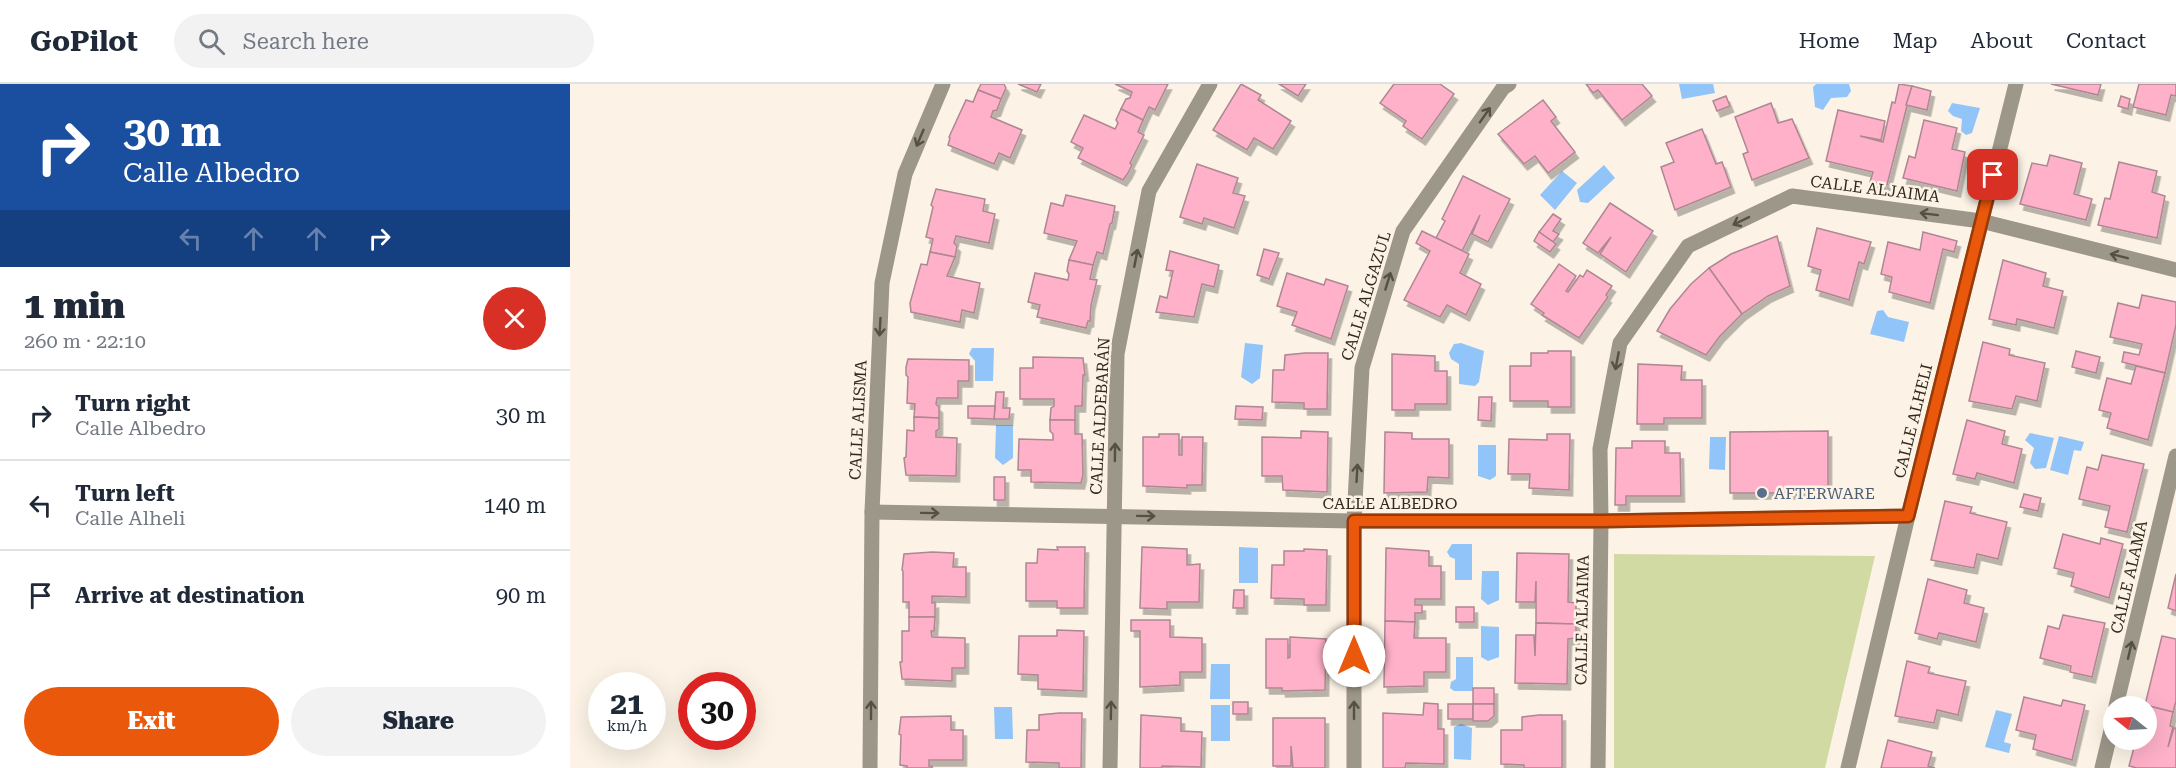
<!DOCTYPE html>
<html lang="en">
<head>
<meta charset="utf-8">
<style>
	body { margin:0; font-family:"Roboto Serif",serif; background:#f2f2f3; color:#1f2937; height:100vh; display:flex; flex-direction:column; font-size:22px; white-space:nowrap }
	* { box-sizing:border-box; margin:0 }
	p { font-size:20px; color:#747a83 }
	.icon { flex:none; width:33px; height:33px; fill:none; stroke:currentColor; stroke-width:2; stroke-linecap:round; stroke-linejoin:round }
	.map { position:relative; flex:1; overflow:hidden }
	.panel { display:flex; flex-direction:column; background:#fff; width:570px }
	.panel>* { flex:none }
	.hud { background:#1a4fa0; color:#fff; overflow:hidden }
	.needle { width:39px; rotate:288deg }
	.tools { position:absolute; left:1533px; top:612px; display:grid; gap:12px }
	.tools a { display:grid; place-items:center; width:54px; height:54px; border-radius:50%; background:#fff; box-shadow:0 6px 24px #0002; font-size:30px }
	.speed { position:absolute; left:18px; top:588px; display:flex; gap:12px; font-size:30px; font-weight:700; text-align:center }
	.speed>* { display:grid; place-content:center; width:78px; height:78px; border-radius:50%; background:#fff; box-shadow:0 6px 24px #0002; line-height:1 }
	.speed small { font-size:15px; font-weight:400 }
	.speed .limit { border:9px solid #d22; background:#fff; color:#111 }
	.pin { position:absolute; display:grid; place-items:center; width:51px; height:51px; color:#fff; margin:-26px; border-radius:12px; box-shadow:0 3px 9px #0006 }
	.me { position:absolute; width:66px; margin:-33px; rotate:0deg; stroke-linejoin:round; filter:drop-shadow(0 0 4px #0008) }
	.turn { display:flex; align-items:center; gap:21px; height:126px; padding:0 24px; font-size:27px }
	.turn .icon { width:78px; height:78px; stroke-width:2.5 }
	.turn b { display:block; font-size:42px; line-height:51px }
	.lanes { display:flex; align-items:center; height:57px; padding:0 24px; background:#0003; justify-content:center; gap:30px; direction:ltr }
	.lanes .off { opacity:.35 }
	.round { display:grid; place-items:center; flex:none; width:63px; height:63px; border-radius:32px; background:#f2f2f3 }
	.headline { display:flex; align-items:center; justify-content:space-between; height:102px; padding:0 24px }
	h1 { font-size:36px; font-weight:800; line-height:45px }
	.cta { display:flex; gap:12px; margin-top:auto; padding:12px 24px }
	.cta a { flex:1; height:69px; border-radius:36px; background:#ea580c; color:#fff; font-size:24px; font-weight:800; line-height:69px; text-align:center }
	.cta a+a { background:#f2f2f3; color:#1f2937 }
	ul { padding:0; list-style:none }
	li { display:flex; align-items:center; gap:18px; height:90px; padding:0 24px; border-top:2px solid #e0e1e3 }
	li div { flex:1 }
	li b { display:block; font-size:22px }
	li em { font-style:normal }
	header { display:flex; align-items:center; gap:36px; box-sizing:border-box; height:84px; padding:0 30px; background:#fff; border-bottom:2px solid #e0e1e3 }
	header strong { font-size:28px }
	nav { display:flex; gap:33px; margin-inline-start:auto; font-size:21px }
	.search { width:420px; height:54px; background:#f2f2f3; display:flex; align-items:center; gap:15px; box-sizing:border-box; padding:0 21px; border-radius:33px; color:#747a83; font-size:22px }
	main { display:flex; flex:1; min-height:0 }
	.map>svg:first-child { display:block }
	.green { fill:#d2daa3 }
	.water { fill:#91c4f9 }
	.building { fill:#feb1c9; stroke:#ae8792; stroke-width:1.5; filter:url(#shadow) }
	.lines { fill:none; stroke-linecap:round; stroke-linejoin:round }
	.minor { stroke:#9c9788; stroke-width:15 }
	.oneway { stroke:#565042 }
	.route-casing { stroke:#983908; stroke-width:15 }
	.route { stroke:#ea580c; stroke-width:10 }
	.service-dot { fill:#5c6f8a; stroke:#fcf3e6; stroke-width:2 }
	.labels { text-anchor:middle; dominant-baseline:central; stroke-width:5; stroke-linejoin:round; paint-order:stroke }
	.street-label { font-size:16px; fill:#31291c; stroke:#fcf3e6 }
	.service-label { font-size:16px; fill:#4e5e75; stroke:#fcf3e6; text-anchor:start }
</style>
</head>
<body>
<header>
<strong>GoPilot</strong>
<div class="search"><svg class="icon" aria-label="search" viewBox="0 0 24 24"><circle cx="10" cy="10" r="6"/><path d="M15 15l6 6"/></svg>Search here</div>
<nav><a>Home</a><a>Map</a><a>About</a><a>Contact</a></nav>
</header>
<main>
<section class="panel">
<div class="hud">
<div class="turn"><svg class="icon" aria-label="right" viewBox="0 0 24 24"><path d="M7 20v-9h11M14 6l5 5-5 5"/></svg><div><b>30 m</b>Calle Albedro</div></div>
<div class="lanes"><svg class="icon off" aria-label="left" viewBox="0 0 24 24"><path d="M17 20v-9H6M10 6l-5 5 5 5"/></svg><svg class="icon off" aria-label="ahead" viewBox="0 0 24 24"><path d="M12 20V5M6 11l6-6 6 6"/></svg><svg class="icon off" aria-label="ahead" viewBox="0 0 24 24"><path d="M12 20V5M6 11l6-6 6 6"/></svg><svg class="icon" aria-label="right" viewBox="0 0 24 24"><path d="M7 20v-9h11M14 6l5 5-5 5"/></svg></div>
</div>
<div class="headline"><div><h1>1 min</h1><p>260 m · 22:10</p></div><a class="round" style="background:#d93025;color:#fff"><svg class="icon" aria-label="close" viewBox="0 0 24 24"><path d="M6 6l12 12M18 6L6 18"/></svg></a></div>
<ul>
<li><svg class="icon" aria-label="right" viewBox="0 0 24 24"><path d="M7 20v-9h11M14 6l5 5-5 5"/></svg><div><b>Turn right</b><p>Calle Albedro</p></div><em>30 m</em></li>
<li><svg class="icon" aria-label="left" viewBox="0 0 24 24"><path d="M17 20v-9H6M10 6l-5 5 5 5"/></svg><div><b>Turn left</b><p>Calle Alheli</p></div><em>140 m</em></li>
<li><svg class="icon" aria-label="arrive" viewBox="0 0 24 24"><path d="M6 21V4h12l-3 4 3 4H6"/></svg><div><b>Arrive at destination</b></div><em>90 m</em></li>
</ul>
<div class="cta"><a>Exit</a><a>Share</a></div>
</section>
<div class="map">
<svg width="1606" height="684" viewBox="0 0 1606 684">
	<defs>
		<filter id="shadow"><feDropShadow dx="3.5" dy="6" stdDeviation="0" flood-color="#0004"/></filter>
	</defs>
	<rect width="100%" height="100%" fill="#fcf3e6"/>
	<!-- green -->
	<polygon class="green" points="1044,470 1305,472 1255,684 1044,684"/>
	<!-- water -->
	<g class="water">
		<polygon points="1109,0 1143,0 1145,9 1112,15"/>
		<polygon points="1246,0 1279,0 1281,7 1277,13 1261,14 1253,26 1245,23 1243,3"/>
		<polygon points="1382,19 1410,24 1402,49 1396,51 1391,47 1392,35 1383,32 1378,27"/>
		<polygon points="1034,81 1045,94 1018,119 1010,118 1007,106"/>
		<polygon points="992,87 1007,99 985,126 970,111"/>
		<polygon points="1313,226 1318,233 1339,238 1334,258 1300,250 1307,227"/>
		<polygon points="675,259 693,261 690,294 682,300 671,293"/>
		<polygon points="891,259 914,267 909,298 905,302 889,300 889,280 881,275 879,269 884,260"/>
		<polygon points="402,264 424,264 423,297 405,297 405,277 399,270"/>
		<polygon points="426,341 443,341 443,374 433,381 425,374"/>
		<polygon points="1460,349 1484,354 1476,384 1465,385 1460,379 1464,364 1455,356"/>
		<polygon points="1489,352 1514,358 1511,367 1504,366 1498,391 1480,386"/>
		<polygon points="1140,353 1156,353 1155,386 1139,385"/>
		<polygon points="908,361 926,361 926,392 920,396 908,392"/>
		<polygon points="882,460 902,460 902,496 885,496 885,475 880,473 877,468"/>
		<polygon points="669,463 688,464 688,499 669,499"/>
		<polygon points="912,487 929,487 929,516 918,521 911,515"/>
		<polygon points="911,542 929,543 929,573 918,577 911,573"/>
		<polygon points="886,573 903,573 903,607 884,607 880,604 881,598 886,595"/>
		<polygon points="641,580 660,580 660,615 640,615"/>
		<rect x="641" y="621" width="19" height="36"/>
		<polygon points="424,623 442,623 443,655 425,655"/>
		<polygon points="1426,626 1442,630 1434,658 1441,660 1439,669 1415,663"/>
		<polygon points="891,640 902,644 901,676 884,675 884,643"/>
	</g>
	<!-- building -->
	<g class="building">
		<polygon points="411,0 434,0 436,4 431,15 408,6"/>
		<polygon points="448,0 471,0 467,8"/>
		<polygon points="545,0 598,0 585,26 579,23 573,36 551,25 556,15 560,14 562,8"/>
		<polygon points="671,0 691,11 688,16 721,37 703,65 684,54 677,66 643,46"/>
		<polygon points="709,0 736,0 728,12"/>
		<polygon points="824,0 870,0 884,10 852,55 833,42 836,37 810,19"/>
		<polygon points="1016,0 1072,0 1082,12 1052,36 1028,6 1023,9"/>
		<polygon points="1329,0 1342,2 1317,101 1300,98 1303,88 1256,77 1268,26 1315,37 1311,56 1290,52 1313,58 1322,18 1325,19"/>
		<polygon points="1481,0 1531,0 1528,11"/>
		<polygon points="1569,0 1606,0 1606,12 1601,11 1596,31 1563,23"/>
		<polygon points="1342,2 1361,7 1357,26 1336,21"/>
		<polygon points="408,6 431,15 427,26 423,27 421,33 452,46 440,74 429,69 424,80 378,61 380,54 379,53 396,16 403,18"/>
		<polygon points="1156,12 1160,22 1147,27 1143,17"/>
		<polygon points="1551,12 1560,15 1558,25 1548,22"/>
		<polygon points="973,16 986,33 981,37 1005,68 978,89 965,72 954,80 928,50"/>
		<polygon points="1201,19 1208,39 1222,35 1239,74 1182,96 1173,70 1178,68 1165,33"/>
		<polygon points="551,25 573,36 568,48 574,51 560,79 562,81 558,89 553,96 508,74 513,64 501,58 514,31 545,45 548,39 546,36"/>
		<polygon points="1354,36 1387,44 1382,65 1395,68 1387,107 1333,94 1339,72 1345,74"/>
		<polygon points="1132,45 1146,80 1152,78 1161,103 1105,126 1091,83 1104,78 1096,59"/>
		<polygon points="1480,71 1512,79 1504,110 1522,115 1516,136 1450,120 1462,79 1477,82"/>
		<polygon points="1549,78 1587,87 1582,108 1595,112 1587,154 1528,141 1535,114 1540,115"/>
		<polygon points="627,80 668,94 663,109 675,112 664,144 634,134 632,140 610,133"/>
		<polygon points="893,92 940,115 918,158 902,150 910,131 892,167 866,154 875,137 872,135"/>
		<polygon points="366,105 415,115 413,127 425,130 419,159 386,152 384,159 387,162 385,173 360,168 363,155 356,153 363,123 361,121"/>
		<polygon points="496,111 545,122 542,139 540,140 533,170 527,168 523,181 499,176 507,157 474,149 481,119 493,122"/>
		<polygon points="1040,119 1083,147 1056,188 1030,170 1041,153 1028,169 1013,159"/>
		<polygon points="983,130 991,135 983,147 989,150 983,158 969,148"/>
		<polygon points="1247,144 1301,158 1294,180 1289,178 1279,216 1246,206 1251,186 1238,182"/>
		<polygon points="852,147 899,170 890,189 911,200 896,231 877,221 870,233 834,216 860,167 846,159"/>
		<polygon points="969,148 986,160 980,168 964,157"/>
		<polygon points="1353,148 1387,157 1384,168 1373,165 1360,219 1319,208 1322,193 1311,190 1318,158 1350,166"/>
		<polygon points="1207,152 1220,202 1198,212 1172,230 1139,184 1161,170"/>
		<polygon points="694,165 709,169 699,195 687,191"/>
		<polygon points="600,167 649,181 644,203 632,200 624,233 586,228 590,212 597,214 603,187 596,186"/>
		<polygon points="360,168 385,173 377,192 410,199 404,229 392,226 390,238 341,228 340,219 351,180 357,181"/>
		<polygon points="499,176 523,181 520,195 527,196 521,221 520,237 518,237 516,244 467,233 470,221 458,218 465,189 498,196 499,190 497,187"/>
		<polygon points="1433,176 1476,189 1473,202 1493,207 1484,244 1447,235 1446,241 1419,235"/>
		<polygon points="989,180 1006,192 996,207 998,208 1010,191 1013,193 1017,186 1042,202 1036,211 1038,213 1009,254 972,231 974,229 961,220"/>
		<polygon points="1139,184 1172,230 1150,252 1136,271 1087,247 1100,225 1121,200"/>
		<polygon points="717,189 754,201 756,195 778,202 761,255 722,241 727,228 707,222"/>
		<polygon points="1572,211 1606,218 1606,241 1595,289 1552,278 1554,268 1569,271 1572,260 1540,253 1548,219 1569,224"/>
		<polygon points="1413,258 1440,265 1439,271 1475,279 1467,317 1446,312 1442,325 1399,317"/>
		<polygon points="978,267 1001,267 1001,323 978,323 978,317 940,317 940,282 961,282 961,269 978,269"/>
		<polygon points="1506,267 1530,273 1526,289 1502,283"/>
		<polygon points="735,269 758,269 757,325 734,325 734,319 702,318 703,286 714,286 715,271"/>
		<polygon points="822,270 865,272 865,287 877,287 877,320 845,320 845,326 822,326"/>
		<polygon points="463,273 513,274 515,291 513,291 512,322 505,322 505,336 480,336 481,324 484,322 484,315 450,315 450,284 463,284"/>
		<polygon points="338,275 399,276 399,297 388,297 388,314 367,314 366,320 369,323 369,334 344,333 345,320 337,319 338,293 336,291 336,283"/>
		<polygon points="1068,280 1112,282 1111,296 1132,296 1132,334 1094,334 1094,340 1067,340"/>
		<polygon points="1566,282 1595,289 1578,356 1537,344 1541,329 1529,326 1537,294 1561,300"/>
		<polygon points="426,308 434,308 433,324 440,324 439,335 424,335"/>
		<polygon points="909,313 922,313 921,337 908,336"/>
		<polygon points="398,322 425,322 424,335 398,334"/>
		<polygon points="666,322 693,323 692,336 665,335"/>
		<polygon points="344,333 369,334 369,345 366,347 366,353 387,354 386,392 336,391 334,374 336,373 337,346 344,347"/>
		<polygon points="480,336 505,336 505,350 512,350 513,391 511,399 461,398 461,386 448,386 449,355 483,356 483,350 480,347"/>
		<polygon points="1397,336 1435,347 1432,360 1452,365 1444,399 1407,389 1405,395 1383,390"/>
		<polygon points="731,347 758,348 757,408 713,406 712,392 692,392 692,353 731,354"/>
		<polygon points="1258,347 1258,409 1160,409 1160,348"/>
		<polygon points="815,348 842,349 842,355 879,355 879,394 858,393 857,408 814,409"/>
		<polygon points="589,350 609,350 609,371 612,371 612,353 633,353 632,401 617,401 617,404 573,402 573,353 589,353"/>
		<polygon points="977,350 1000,350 999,406 959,404 960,390 938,390 939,355 977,356"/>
		<polygon points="1062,357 1095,357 1095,369 1110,369 1111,412 1056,412 1056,421 1045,421 1046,364 1062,364"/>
		<polygon points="1532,371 1574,380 1557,448 1535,443 1540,422 1509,415 1517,383 1528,386"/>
		<rect x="424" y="393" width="11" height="23"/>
		<polygon points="1454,410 1471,414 1468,427 1450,423"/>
		<polygon points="1375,417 1402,423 1400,429 1437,438 1428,475 1407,470 1404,484 1361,476"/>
		<polygon points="1493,450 1530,460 1531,454 1553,460 1539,514 1501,502 1504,489 1484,484"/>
		<polygon points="487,463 515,463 514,524 487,524 487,517 456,517 456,479 467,479 468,465 488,466"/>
		<polygon points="572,463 617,465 617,481 630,480 629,518 597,518 597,525 570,524"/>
		<polygon points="816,464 859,467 859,482 871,482 871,515 845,515 845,521 852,521 852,529 845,529 845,538 815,537"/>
		<polygon points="734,465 757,466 756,521 734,521 734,515 701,514 702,481 714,481 714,467 734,467"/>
		<polygon points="362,468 384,469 383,483 396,483 396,513 362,512 362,519 365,518 365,533 339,533 339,518 333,518 333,487 332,486 334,470"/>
		<polygon points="947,469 999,470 998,518 1006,519 1006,540 966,539 966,497 965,518 946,518"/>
		<polygon points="1606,490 1606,527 1598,524"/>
		<polygon points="1358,495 1397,506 1394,519 1414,524 1406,558 1369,549 1367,555 1345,549"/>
		<polygon points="664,506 674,506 674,524 663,524"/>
		<rect x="886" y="523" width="18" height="15"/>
		<polygon points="1493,531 1535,539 1522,593 1500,588 1501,582 1470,574 1478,542 1489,545"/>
		<polygon points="339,533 365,533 364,547 361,547 362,553 395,554 395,584 382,584 382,597 332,595 330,578 332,578 332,547 339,547"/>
		<polygon points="561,536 600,536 600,553 632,554 632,588 610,588 610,601 570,603 570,547 561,547"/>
		<polygon points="815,537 845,538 844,554 876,554 876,588 854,588 854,602 814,603"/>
		<polygon points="966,539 1006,540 1006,554 998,555 997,600 945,599 946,551 964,551 965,572"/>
		<polygon points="487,546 514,547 513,607 468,605 468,591 448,590 449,552 487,552"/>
		<polygon points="1592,552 1606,555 1606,617 1603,628 1575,621"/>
		<polygon points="720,553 756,555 755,606 712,607 712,604 696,604 696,555 718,555 718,574 720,573"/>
		<polygon points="1337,577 1360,583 1358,589 1396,597 1388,631 1367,626 1364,639 1325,632"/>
		<rect x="903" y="604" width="21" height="16"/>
		<polygon points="1454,613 1491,622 1493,616 1515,621 1502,676 1463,665 1466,651 1446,646"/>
		<rect x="663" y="618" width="15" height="12"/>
		<polygon points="854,619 868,620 868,645 874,645 874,680 836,679 835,684 813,684 813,629 853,631"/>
		<rect x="878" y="620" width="25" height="15"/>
		<polygon points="903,620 924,620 924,632 918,637 903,637"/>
		<polygon points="1575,621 1603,628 1600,642 1603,643 1598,663 1604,644 1606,644 1606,684 1567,684 1559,682 1566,656 1576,656"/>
		<polygon points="489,629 512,629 511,684 489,684 489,679 456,678 457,646 469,646 469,631"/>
		<polygon points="571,631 611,634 611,647 632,648 631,683 592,682 592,684 570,684"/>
		<polygon points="969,631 992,631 992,684 954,684 954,681 931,680 931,646 952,646 952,633"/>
		<polygon points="381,632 381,646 393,646 393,676 359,676 359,682 362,682 362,684 337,684 337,682 330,681 331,651 329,650 331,633"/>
		<polygon points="703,634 755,634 755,684 723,684 721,662 721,682 703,682"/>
		<polygon points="1318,656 1362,668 1358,682 1365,684 1311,684"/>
	</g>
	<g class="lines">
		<!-- minor -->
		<g class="minor">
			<polyline points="302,428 784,437 1031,437 1338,432"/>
			<polyline points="1546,622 1606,372"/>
			<polyline points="300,684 302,428 312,199 335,90 373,0"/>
			<polyline points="540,684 547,270 579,107 640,0"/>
			<polyline points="784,684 784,437 792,284 833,147 933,4 939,0"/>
			<polyline points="1028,684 1031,437 1030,365 1050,259 1118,162 1222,112 1411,137 1606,186"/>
			<polyline points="1278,684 1338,432 1446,0"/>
			<polyline points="1532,684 1544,634"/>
		</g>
	</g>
	<!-- one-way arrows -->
	<defs><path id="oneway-shaft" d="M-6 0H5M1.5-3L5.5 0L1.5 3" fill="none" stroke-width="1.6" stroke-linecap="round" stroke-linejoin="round" transform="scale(1.5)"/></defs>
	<g class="oneway">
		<use href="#oneway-shaft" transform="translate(915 31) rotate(-55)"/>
		<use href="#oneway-shaft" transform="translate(350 54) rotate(113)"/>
		<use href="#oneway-shaft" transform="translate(1359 130) rotate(-173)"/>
		<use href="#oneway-shaft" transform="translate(1171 137) rotate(154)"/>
		<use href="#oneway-shaft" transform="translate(1549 172) rotate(-166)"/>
		<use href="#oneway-shaft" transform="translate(566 174) rotate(-79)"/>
		<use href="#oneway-shaft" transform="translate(818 197) rotate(-73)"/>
		<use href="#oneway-shaft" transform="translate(310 243) rotate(93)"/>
		<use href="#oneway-shaft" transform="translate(1047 277) rotate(101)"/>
		<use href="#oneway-shaft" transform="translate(545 368) rotate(-89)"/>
		<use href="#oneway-shaft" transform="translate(787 389) rotate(-87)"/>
		<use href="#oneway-shaft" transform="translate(360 429) rotate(1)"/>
		<use href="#oneway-shaft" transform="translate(576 432) rotate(1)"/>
		<use href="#oneway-shaft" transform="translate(1560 566) rotate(-77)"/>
		<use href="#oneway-shaft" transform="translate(301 626) rotate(-90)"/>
		<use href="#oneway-shaft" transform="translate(541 626) rotate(-89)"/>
		<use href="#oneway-shaft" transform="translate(784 626) rotate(-90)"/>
	</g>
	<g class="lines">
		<defs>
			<polyline id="route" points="784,572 784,437 1031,437 1338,432 1423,91"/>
		</defs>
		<!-- route casing -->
		<use href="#route" class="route-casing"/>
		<!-- route -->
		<use href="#route" class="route"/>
	</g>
	<!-- markers -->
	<circle class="service-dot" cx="1192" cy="409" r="6"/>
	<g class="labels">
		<!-- street labels -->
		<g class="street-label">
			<text transform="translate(1305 105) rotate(7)">CALLE ALJAIMA</text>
			<text transform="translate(796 212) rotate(-73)">CALLE ALGAZUL</text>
			<text transform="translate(530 332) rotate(-87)">CALLE ALDEBARÁN</text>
			<text transform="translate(288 336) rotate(-87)">CALLE ALISMA</text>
			<text transform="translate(1343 337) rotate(-76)">CALLE ALHELI</text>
			<text x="820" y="419">CALLE ALBEDRO</text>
			<text transform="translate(1559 493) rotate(-77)">CALLE ALAMA</text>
			<text transform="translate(1012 536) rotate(-89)">CALLE ALJAIMA</text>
		</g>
		<!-- service labels -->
		<g class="service-label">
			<text x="1204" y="409">AFTERWARE</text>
		</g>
	</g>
</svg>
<div class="tools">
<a><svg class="needle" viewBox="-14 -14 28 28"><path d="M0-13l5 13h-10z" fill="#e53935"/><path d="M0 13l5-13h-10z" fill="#747a83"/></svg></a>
</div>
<div class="speed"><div>21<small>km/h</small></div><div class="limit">30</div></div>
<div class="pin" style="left:1423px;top:91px;background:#d93025"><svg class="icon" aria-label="arrive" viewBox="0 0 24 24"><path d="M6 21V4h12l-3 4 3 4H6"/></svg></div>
<svg class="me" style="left:784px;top:572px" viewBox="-20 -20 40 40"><circle r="19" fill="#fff"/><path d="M0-13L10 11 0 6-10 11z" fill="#ea580c"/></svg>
</div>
</main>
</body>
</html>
